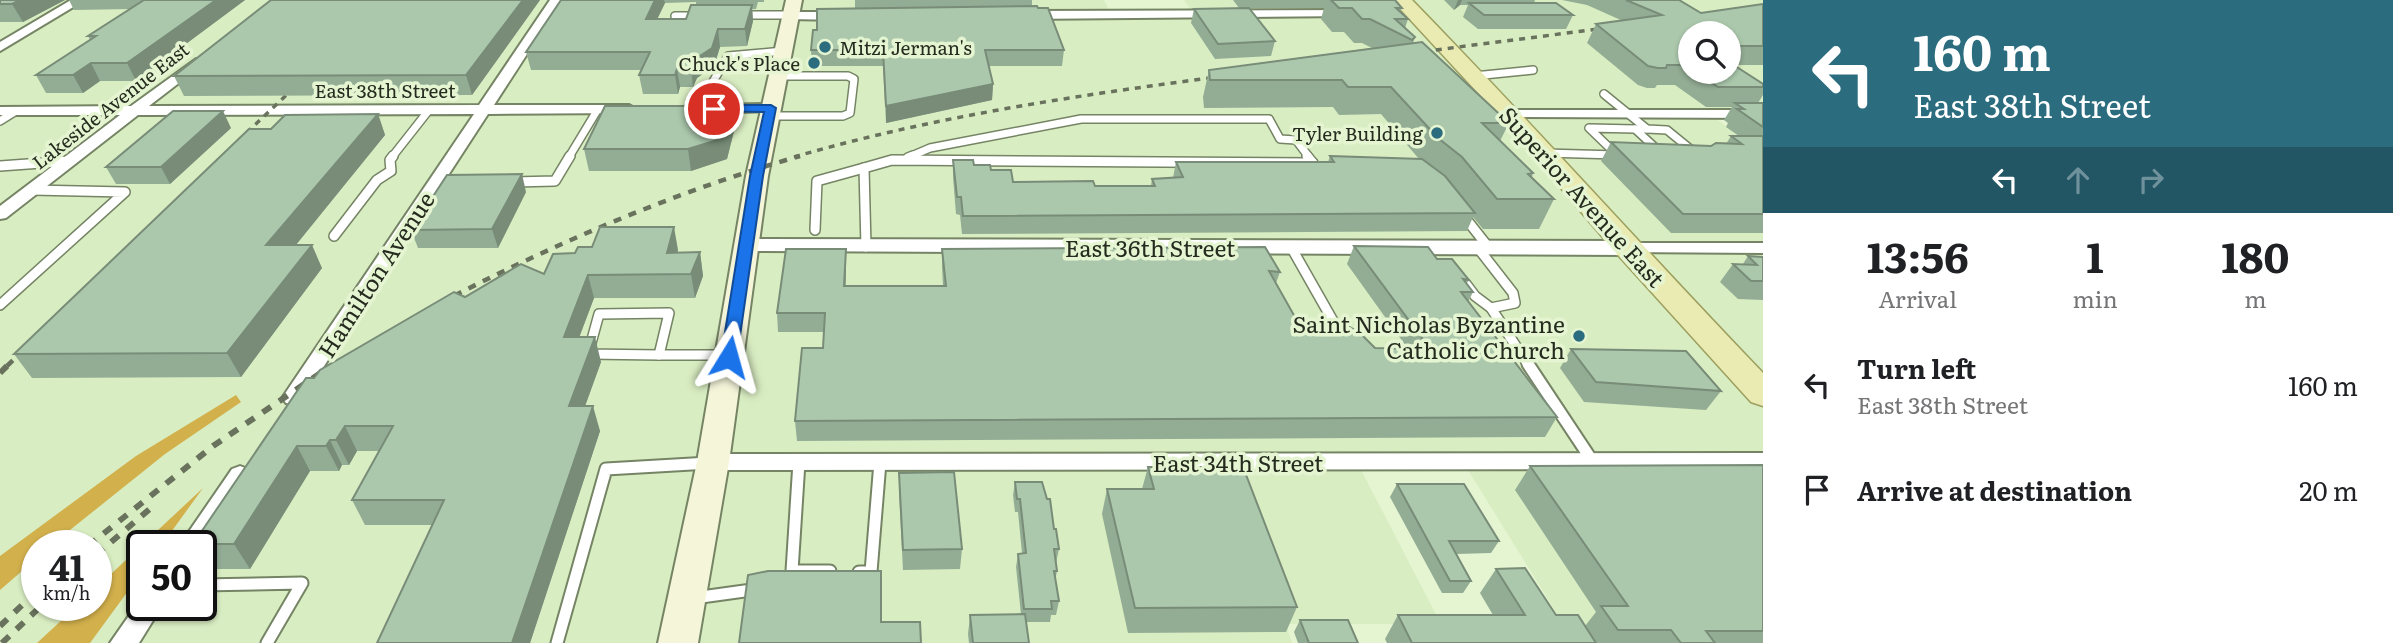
<!DOCTYPE html>
<html lang="en">
<head>
<meta charset="utf-8">
<style>
	body { margin:0; font-family:Literata,serif; background:#f6f6f6; color:#202124; height:100vh; display:flex; flex-direction:column; font-size:26px; white-space:nowrap }
	* { box-sizing:border-box; margin:0 }
	p { font-size:23px; color:#757577 }
	.icon { flex:none; width:38px; height:38px; fill:none; stroke:currentColor; stroke-width:2; stroke-linecap:round; stroke-linejoin:round }
	.map { position:relative; flex:1; overflow:hidden }
	.side { display:flex; flex-direction:column; background:#fff; width:630px }
	.side>* { flex:none }
	.guide { background:#2b6c7f; color:#fff; overflow:hidden }
	.fabs { position:absolute; left:1678px; top:21px; display:grid; gap:14px }
	.fabs a { display:grid; place-items:center; width:63px; height:63px; border-radius:50%; background:#fff; box-shadow:0 2px 5px #0004; font-size:35px }
	.speed { position:absolute; left:21px; top:530px; display:flex; gap:14px; font-size:35px; font-weight:700; text-align:center }
	.speed>* { display:grid; place-content:center; width:91px; height:91px; border-radius:50%; background:#fff; box-shadow:0 2px 5px #0004; line-height:1 }
	.speed small { font-size:18px; font-weight:400 }
	.speed .limit { border:4px solid #111; border-radius:10px; background:#fff; color:#111 }
	.pin { position:absolute; display:grid; place-items:center; width:60px; height:60px; color:#fff; margin:-30px; border:4px solid #fff; border-radius:50%; box-shadow:0 2px 7px #0007 }
	.me { position:absolute; width:77px; margin:-38px; rotate:8deg; stroke-linejoin:round; filter:drop-shadow(0 0 5px #0008) }
	.turn { display:flex; align-items:center; gap:24px; height:147px; padding:0 35px; font-size:32px }
	.turn .icon { width:91px; height:91px; stroke-width:2.5 }
	.turn b { display:block; font-size:49px; line-height:60px }
	.lanes { display:flex; align-items:center; height:66px; padding:0 35px; background:#0003; justify-content:center; gap:35px; direction:ltr }
	.lanes .off { opacity:.35 }
	.eta { display:flex; justify-content:space-evenly; align-items:center; height:119px; text-align:center }
	.eta b { font-size:42px; font-weight:700; line-height:49px }
	ul { padding:0; list-style:none }
	li { display:flex; align-items:center; gap:21px; height:105px; padding:0 35px }
	li div { flex:1 }
	li b { display:block; font-size:26px }
	li em { font-style:normal }
	main { display:flex; flex:1; min-height:0 }
	.map>svg:first-child { display:block }
	.built { fill:#d9edc2; fill-rule:evenodd }
	.forest { fill:#d2b04c }
	.lines { fill:none; stroke-linecap:round; stroke-linejoin:round }
	.service-far2-casing { stroke:#758464; stroke-width:10 }
	.service-far1-casing { stroke:#758464; stroke-width:12 }
	.service-casing { stroke:#758464; stroke-width:15 }
	.minor-casing { stroke:#758464; stroke-width:4 }
	.tertiary-casing { stroke:#758464; stroke-width:4 }
	.secondary-casing { stroke:#758464; stroke-width:4 }
	.primary-casing { stroke:#9c9f5e; stroke-width:3 }
	.service-far2 { stroke:#fff; stroke-width:7 }
	.service-far1 { stroke:#fff; stroke-width:9 }
	.service { stroke:#fff; stroke-width:11 }
	.minor { fill:#fff; fill-rule:evenodd }
	.tertiary { fill:#fff; fill-rule:evenodd }
	.secondary { fill:#f4f5d9; fill-rule:evenodd }
	.primary { fill:#eaebb3; fill-rule:evenodd }
	.rail-far2 { stroke:#69725d; stroke-width:3.5; stroke-dasharray:6 6; stroke-linecap:butt }
	.rail-far1 { stroke:#69725d; stroke-width:4.5; stroke-dasharray:8 8; stroke-linecap:butt }
	.rail { stroke:#69725d; stroke-width:6; stroke-dasharray:10 10; stroke-linecap:butt }
	.wall { fill:#93ac94; fill-rule:evenodd }
	.shaded-wall { fill:#788c78 }
	.building { fill:#abc8ac; stroke:#788c78; stroke-width:2 }
	.route { fill:#1a73e8; stroke:#114b97; stroke-width:2 }
	.poi-dot { fill:#2b6c7f; stroke:#e5f5d2; stroke-width:2.5 }
	.labels { text-anchor:middle; dominant-baseline:central; stroke-width:7; stroke-linejoin:round; paint-order:stroke }
	.far-poi-label { font-size:19px; fill:#252b1e; stroke:#e5f5d2; text-anchor:end }
	.far-street-label { font-size:19px; fill:#252b1e; stroke:#e5f5d2 }
	.street-label { font-size:23px; fill:#252b1e; stroke:#e5f5d2 }
	.poi-label { font-size:23px; fill:#252b1e; stroke:#e5f5d2; text-anchor:end }
</style>
</head>
<body>
<main>
<div class="map">
<svg width="1763" height="643" viewBox="0 0 1763 643">
	<rect width="100%" height="100%" fill="#e5f5d2"/>
	<!-- built -->
	<path class="built" d="M 0,0 L 1104,0 L 1112,15 L 1193,14 L 1184,0 L 1763,0 L 1763,114 L 1709,114 L 1763,152 L 1763,643 L 1567,630 L 1463,462 L 1357,462 L 1441,624 L 1286,624 L 1292,643 L 0,643 ZM 1690,33 L 1729,33 L 1729,72 L 1690,72 ZM 37,546 L 96,546 L 96,606 L 37,606 ZM 142,546 L 201,546 L 201,606 L 142,606 Z"/>
	<!-- forest -->
	<g class="forest">
		<polygon points="236,395 241,402 165,454 50,546 37,546 37,558 0,590 0,556 136,456"/>
		<polygon points="203,488 161,546 142,546 142,572 90,643 37,643 77,606 96,606 96,588"/>
	</g>
	<g class="lines">
		<defs>
			<g id="service-far2">
				<polyline points="740,15 792,15"/>
				<polyline points="675,16 700,16"/>
				<polyline points="1474,76 1533,70"/>
				<polyline points="1604,94 1647,129 1667,130 1694,152"/>
				<polyline points="687,109 697,94 711,85 728,56 783,51"/>
				<polyline points="769,116 843,116 850,113 854,79 848,76 778,76"/>
				<polyline points="0,121 16,111"/>
				<polyline points="1647,129 1635,129 1659,151"/>
				<polyline points="1545,153 1617,155"/>
				<polyline points="1617,155 1589,128 1635,129"/>
				<polyline points="392,157 429,110"/>
				<polyline points="569,157 598,109"/>
				<polyline points="909,157 930,148 1081,119 1269,119 1280,139 1296,140 1309,157"/>
			</g>
			<g id="service-far1">
				<polyline points="1307,156 1312,162"/>
				<polyline points="908,158 913,156"/>
				<polyline points="0,166 69,161"/>
				<polyline points="513,182 555,181 570,156"/>
				<polyline points="1463,215 1489,248"/>
				<polyline points="815,230 817,181 864,168"/>
				<polyline points="334,236 377,180 391,171 390,160 393,156"/>
				<polyline points="866,247 864,168 892,160 1313,163"/>
				<polyline points="1291,247 1341,335"/>
				<polyline points="1478,248 1513,293 1515,303 1491,308 1529,366"/>
				<polyline points="1466,284 1475,296 1491,308"/>
				<polyline points="0,305 125,192 32,190"/>
				<polygon points="669,313 659,355 588,354 599,314"/>
				<polyline points="659,355 728,355"/>
			</g>
			<g id="service">
				<polyline points="1528,364 1593,462"/>
				<polyline points="799,462 792,571 830,571"/>
				<polyline points="859,572 871,572 880,462"/>
				<polyline points="201,585 302,583 267,643"/>
				<polyline points="694,598 759,589"/>
				<polyline points="557,643 606,469 709,463"/>
			</g>
			<g id="minor">
				<polygon points="71,0 85,0 0,51 0,42"/>
				<polygon points="550,0 562,0 494,105 629,105 636,109 629,113 488,114 300,403 293,405 286,403 282,398 474,114 138,115 6,218 0,219 0,206 120,115 0,115 0,107 131,106 196,59 201,60 201,66 149,106 479,105"/>
				<polygon points="1347,10 1351,12 1351,16 1024,19 1018,15 1024,11"/>
				<polygon points="791,12 843,12 849,16 843,20 787,19 785,16"/>
				<polygon points="771,104 778,108 776,111 708,113 701,109 708,105"/>
				<polygon points="1510,110 1763,110 1763,118 1505,117 1503,114"/>
				<polygon points="1627,243 1763,243 1763,253 1621,252 1618,248 1621,244"/>
				<polygon points="1763,453 1763,469 713,470 705,468 702,462 705,456 713,454"/>
				<polygon points="240,466 248,469 251,475 201,551 201,546 179,546 232,469"/>
				<polygon points="142,597 142,606 162,606 139,643 110,643"/>
			</g>
			<polygon id="tertiary" points="746,239 1627,241 1635,243 1638,248 1635,253 1627,255 738,251 735,246 738,241"/>
			<polygon id="secondary" points="786,0 802,0 768,176 729,462 698,643 658,643 697,462 746,176"/>
			<path id="primary" d="M 1392,0 L 1412,0 C 1531,122 1645,250 1763,373 L 1763,406 L 1751,402 L 1617,254 L 1502,119 Z"/>
		</defs>
		<!-- service-far2 casing -->
		<use href="#service-far2" class="service-far2-casing"/>
		<!-- service-far1 casing -->
		<use href="#service-far1" class="service-far1-casing"/>
		<!-- service casing -->
		<use href="#service" class="service-casing"/>
		<!-- minor casing -->
		<use href="#minor" class="minor-casing"/>
		<!-- tertiary casing -->
		<use href="#tertiary" class="tertiary-casing"/>
		<!-- secondary casing -->
		<use href="#secondary" class="secondary-casing"/>
		<!-- primary casing -->
		<use href="#primary" class="primary-casing"/>
		<!-- service-far2 -->
		<use href="#service-far2" class="service-far2"/>
		<!-- service-far1 -->
		<use href="#service-far1" class="service-far1"/>
		<!-- service -->
		<use href="#service" class="service"/>
		<!-- minor -->
		<use href="#minor" class="minor"/>
		<!-- tertiary -->
		<use href="#tertiary" class="tertiary"/>
		<!-- secondary -->
		<use href="#secondary" class="secondary"/>
		<!-- primary -->
		<use href="#primary" class="primary"/>
		<!-- rail-far2 -->
		<g class="rail-far2">
			<polyline points="1412,53 1614,27"/>
			<polyline points="238,141 299,83"/>
			<path d="M 794,157 C 935,116 1080,95 1225,76"/>
		</g>
		<!-- rail-far1 -->
		<g class="rail-far1">
			<path d="M 440,303 C 556,243 674,192 800,156"/>
			<polyline points="7,366 30,344"/>
		</g>
		<!-- rail -->
		<g class="rail">
			<polyline points="0,373 9,364"/>
			<polyline points="88,546 213,446 331,366"/>
			<polyline points="96,555 152,507"/>
			<polyline points="0,626 37,591"/>
			<polyline points="2,643 41,606"/>
		</g>
	</g>
	<!-- wall -->
	<g class="wall">
		<polygon points="0,0 65,0 23,22 0,22"/>
		<polygon points="69,0 245,0 136,81 100,81 83,93 46,93 36,75 90,40 88,36 130,9 74,10"/>
		<polygon points="540,0 472,95 184,96 174,76"/>
		<path d="M 561,0 L 764,0 L 764,2 L 758,2 L 756,9 L 752,9 L 753,21 L 747,46 L 720,47 L 714,66 L 697,78 L 693,87 L 680,87 L 678,94 L 643,94 L 639,75 L 642,70 L 531,70 L 526,52 ZM 696,2 L 696,5 L 686,19 L 657,19 L 665,3 Z"/>
		<polygon points="855,0 1032,0 1032,6 1064,50 1062,66 989,66 993,84 992,100 886,123 883,66 812,66 811,50 817,30 855,8"/>
		<polygon points="1233,0 1395,0 1402,8 1400,12 1408,19 1405,28 1415,37 1413,43 1509,123 1500,141 1533,173 1532,177 1554,199 1539,229 1483,229 1473,217 1467,231 962,234 960,215 956,214 953,177 953,160 991,170 1013,182 1095,186 1151,186 1152,179 1173,178 1176,162 1328,162 1330,156 1419,159 1381,114 1339,115 1333,107 1204,108 1203,97 1209,70 1372,48 1362,43 1354,43 1344,32 1332,32 1321,19 1324,8 1239,8"/>
		<polygon points="1444,0 1535,0 1534,3 1573,15 1566,29 1478,29 1463,17 1468,5 1460,5 1454,10"/>
		<path d="M 1562,0 L 1679,0 L 1701,13 L 1763,4 L 1763,65 L 1734,65 L 1763,84 L 1763,95 L 1758,103 L 1763,103 L 1763,233 L 1671,233 L 1601,161 L 1611,142 L 1711,146 L 1726,144 L 1731,136 L 1739,136 L 1726,127 L 1728,123 L 1724,120 L 1732,107 L 1706,107 L 1675,85 L 1657,85 L 1655,88 L 1647,88 L 1638,85 L 1587,43 L 1596,24 L 1623,21 L 1587,5 ZM 1690,33 L 1729,33 L 1729,72 L 1690,72 Z"/>
		<polygon points="1194,9 1275,41 1271,56 1215,59 1191,23"/>
		<polygon points="732,106 735,127 727,159 691,171 589,171 584,149"/>
		<polygon points="378,114 385,135 296,245 322,268 241,377 32,378 14,354 271,129"/>
		<polygon points="231,128 170,184 116,184 106,167"/>
		<polygon points="526,192 498,248 418,248 411,230"/>
		<polygon points="1354,246 1437,259 1469,280 1466,284 1473,292 1468,302 1557,417 1545,437 797,441 795,421 823,348 824,332 778,332 777,313 846,267 845,286 943,286 942,267 942,249 1280,272 1276,283 1300,326 1375,348 1408,349 1347,264"/>
		<polygon points="678,250 677,253 700,252 703,276 695,298 594,298 579,337 601,362 585,406 600,431 530,643 377,643 432,525 365,525 352,500 379,451 357,451 349,465 342,465 339,471 310,471 250,569 210,569 201,556 201,546 194,546 193,544 314,378 465,297 544,274 575,253"/>
		<polygon points="1748,256 1763,257 1763,300 1738,299 1720,282 1733,264 1743,264"/>
		<polygon points="1571,349 1721,391 1706,410 1584,402 1560,368"/>
		<polygon points="1763,465 1763,643 1387,643 1385,639 1398,615 1493,615 1480,593 1496,569 1556,615 1585,626 1596,612 1515,490 1530,466"/>
		<polygon points="1148,467 1297,607 1286,632 1128,633 1102,514 1107,489 1142,489"/>
		<polygon points="899,473 962,549 960,569 903,570 899,493"/>
		<polygon points="1015,482 1054,529 1059,549 1056,563 1057,571 1055,581 1059,601 1056,615 1051,615 1050,622 1026,622 1029,643 969,643 968,634 970,615 1021,614 1016,567 1018,554 1022,553 1018,512 1015,512 1013,495"/>
		<polygon points="1397,484 1499,541 1491,553 1456,554 1471,581 1463,593 1442,593 1390,497"/>
		<polygon points="1300,620 1357,643 1298,643 1294,632"/>
	</g>
	<!-- shaded-wall -->
	<g class="shaded-wall">
		<polygon points="20,0 65,0 23,22 12,4"/>
		<polygon points="216,0 245,0 136,81 127,63"/>
		<polygon points="523,0 540,0 472,95 466,75"/>
		<polygon points="655,0 664,0 665,3 649,36 646,19"/>
		<polygon points="1458,0 1462,0 1460,5 1454,10"/>
		<polygon points="752,5 753,21 747,46 745,29"/>
		<polygon points="718,29 720,47 714,66 697,78 693,87 691,69 694,60"/>
		<polygon points="91,63 100,81 83,93 73,75"/>
		<polygon points="677,69 680,87 678,94 675,75"/>
		<polygon points="993,84 992,100 886,123 886,106"/>
		<polygon points="732,106 735,127 727,159 691,171 688,149"/>
		<polygon points="223,111 231,128 170,184 161,167"/>
		<polygon points="378,114 385,135 277,268 266,245"/>
		<polygon points="522,174 526,192 498,248 492,229"/>
		<polygon points="674,227 678,250 671,276 667,253"/>
		<polygon points="312,245 322,268 241,377 227,353"/>
		<polygon points="846,249 846,267 845,305 844,286"/>
		<polygon points="700,252 703,276 695,298 691,274"/>
		<polygon points="588,275 594,298 570,362 564,337"/>
		<polygon points="595,337 601,362 576,431 569,406"/>
		<polygon points="593,406 600,431 530,643 512,643"/>
		<polygon points="345,426 357,451 349,465 336,440"/>
		<polygon points="330,440 342,465 339,471 326,446"/>
		<polygon points="297,446 310,471 250,569 234,544"/>
	</g>
	<!-- building -->
	<g class="building">
		<polygon points="0,0 20,0 12,4 0,4"/>
		<polygon points="144,0 216,0 127,63 91,63 73,75 36,75 96,36 88,36"/>
		<polygon points="271,0 523,0 466,75 174,76"/>
		<polygon points="561,0 655,0 646,19 686,19 691,5 752,5 745,29 718,29 712,48 694,60 691,69 677,69 675,75 639,75 650,52 526,52"/>
		<polygon points="1331,0 1395,0 1402,8 1396,8 1408,19 1395,19 1415,37 1412,40 1370,19 1362,19 1352,8 1339,8"/>
		<polygon points="1626,0 1679,0 1701,13 1763,4 1763,46 1729,46 1729,33 1690,33 1690,69 1686,65 1667,65 1666,68 1658,68 1648,66 1596,24 1662,15"/>
		<polygon points="1469,3 1556,3 1573,15 1484,15"/>
		<polygon points="1037,6 1038,8 1048,8 1064,50 985,50 993,84 886,106 883,50 811,50 813,30 817,30 817,9"/>
		<polygon points="1249,8 1275,41 1218,44 1194,9"/>
		<polygon points="1422,42 1509,123 1482,123 1533,173 1528,174 1554,199 1497,199 1462,157 1438,138 1391,87 1348,87 1342,80 1210,80 1209,70"/>
		<polygon points="1729,62 1763,84 1763,87 1718,87 1695,72 1729,72"/>
		<polygon points="1735,103 1763,103 1763,127 1737,109 1744,109"/>
		<polygon points="605,106 732,106 724,138 688,149 584,149"/>
		<polygon points="173,111 223,111 161,167 106,167"/>
		<polygon points="378,114 266,245 312,245 227,353 14,354 249,129 271,129 285,115"/>
		<polygon points="1731,136 1763,136 1763,214 1683,214 1611,142 1711,146 1716,143 1742,144"/>
		<polygon points="1330,156 1422,159 1445,176 1475,213 963,216 961,197 957,197 953,160 973,160 974,165 990,165 991,170 1011,170 1013,182 1093,181 1095,186 1155,186 1152,179 1183,177 1176,162 1334,162"/>
		<polygon points="522,174 492,229 411,230 447,175"/>
		<polygon points="600,227 674,227 667,253 700,252 691,274 588,275 564,337 595,337 569,406 593,406 512,643 377,643 444,500 352,500 393,426 345,426 336,440 330,440 326,446 297,446 234,544 193,544 306,378 314,378 320,370 454,292 465,297 521,264 544,274 553,254 575,253 578,247 592,247"/>
		<polygon points="1354,246 1428,247 1437,259 1452,259 1469,280 1463,279 1473,292 1461,292 1557,417 795,421 802,348 823,348 825,313 777,313 786,249 846,249 844,286 946,286 942,249 1265,247 1280,272 1269,271 1300,326 1346,325 1360,333 1375,348 1430,349"/>
		<polygon points="1748,256 1763,257 1763,281 1751,281 1733,264 1757,265"/>
		<polygon points="1571,349 1686,351 1721,391 1596,382"/>
		<polygon points="1763,465 1763,631 1706,631 1715,643 1681,643 1671,630 1618,630 1601,606 1628,606 1530,466"/>
		<polygon points="1148,467 1243,467 1297,607 1135,608 1107,489 1154,489"/>
		<polygon points="954,472 962,549 903,550 899,473"/>
		<polygon points="1015,482 1042,482 1047,499 1050,499 1054,529 1056,529 1059,549 1054,549 1057,571 1054,571 1059,601 1051,601 1052,609 1024,609 1018,554 1026,553 1020,499 1017,499"/>
		<polygon points="1397,484 1464,484 1499,541 1449,541 1471,581 1450,581"/>
		<polygon points="1525,568 1556,615 1578,615 1596,643 1412,643 1398,615 1525,615 1496,569"/>
		<polygon points="768,571 881,571 881,622 920,622 921,643 739,643 748,575"/>
		<polygon points="1025,614 1029,643 973,643 970,615"/>
		<polygon points="1300,620 1348,620 1358,643 1309,643"/>
	</g>
	<!-- route -->
	<polygon class="route" points="714,105 771,105 776,108 763,176 737,357 729,362 721,357 750,176 764,112 710,111 708,109"/>
	<!-- markers -->
	<g class="poi-dot">
		<circle cx="825" cy="47" r="7"/>
		<circle cx="814" cy="63" r="7"/>
		<circle cx="1437" cy="133" r="7"/>
		<circle cx="1579" cy="336" r="7"/>
	</g>
	<g class="labels">
		<!-- far-poi labels -->
		<g class="far-poi-label">
			<text x="839" y="47" text-anchor="start">Mitzi Jerman's</text>
			<text x="800" y="63">Chuck's Place</text>
			<text x="1423" y="133">Tyler Building</text>
		</g>
		<!-- far-street labels -->
		<g class="far-street-label">
			<text x="385" y="90">East 38th Street</text>
			<text transform="translate(110 105) rotate(-38)">Lakeside Avenue East</text>
		</g>
		<!-- street labels -->
		<g class="street-label">
			<text transform="translate(1583 196) rotate(48)">Superior Avenue East</text>
			<text x="1150" y="247">East 36th Street</text>
			<text transform="translate(375 274) rotate(-57)">Hamilton Avenue</text>
			<text x="1238" y="462">East 34th Street</text>
		</g>
		<!-- poi labels -->
		<g class="poi-label">
			<text x="1565" y="323">Saint Nicholas Byzantine<tspan x="1565" dy="26">Catholic Church</tspan></text>
		</g>
	</g>
</svg>
<div class="fabs">
<a><svg class="icon" aria-label="search" viewBox="0 0 24 24"><circle cx="10" cy="10" r="6"/><path d="M15 15l6 6"/></svg></a>
</div>
<div class="speed"><div>41<small>km/h</small></div><div class="limit">50</div></div>
<div class="pin" style="left:714px;top:109px;background:#d93025"><svg class="icon" aria-label="arrive" viewBox="0 0 24 24"><path d="M6 21V4h12l-3 4 3 4H6"/></svg></div>
<svg class="me" style="left:729px;top:357px" viewBox="-20 -20 40 40"><path d="M0-17L14 15 0 8-14 15z" fill="#1a73e8" stroke="#fff" stroke-width="4"/></svg>
</div>
<section class="side">
<div class="guide">
<div class="turn"><svg class="icon" aria-label="left" viewBox="0 0 24 24"><path d="M17 20v-9H6M10 6l-5 5 5 5"/></svg><div><b>160 m</b>East 38th Street</div></div>
<div class="lanes"><svg class="icon" aria-label="left" viewBox="0 0 24 24"><path d="M17 20v-9H6M10 6l-5 5 5 5"/></svg><svg class="icon off" aria-label="ahead" viewBox="0 0 24 24"><path d="M12 20V5M6 11l6-6 6 6"/></svg><svg class="icon off" aria-label="right" viewBox="0 0 24 24"><path d="M7 20v-9h11M14 6l5 5-5 5"/></svg></div>
</div>
<div class="eta">
<div><b>13:56</b><p>Arrival</p></div>
<div><b>1</b><p>min</p></div>
<div><b>180</b><p>m</p></div>
</div>
<ul>
<li><svg class="icon" aria-label="left" viewBox="0 0 24 24"><path d="M17 20v-9H6M10 6l-5 5 5 5"/></svg><div><b>Turn left</b><p>East 38th Street</p></div><em>160 m</em></li>
<li><svg class="icon" aria-label="arrive" viewBox="0 0 24 24"><path d="M6 21V4h12l-3 4 3 4H6"/></svg><div><b>Arrive at destination</b></div><em>20 m</em></li>
</ul>
</section>
</main>
</body>
</html>
